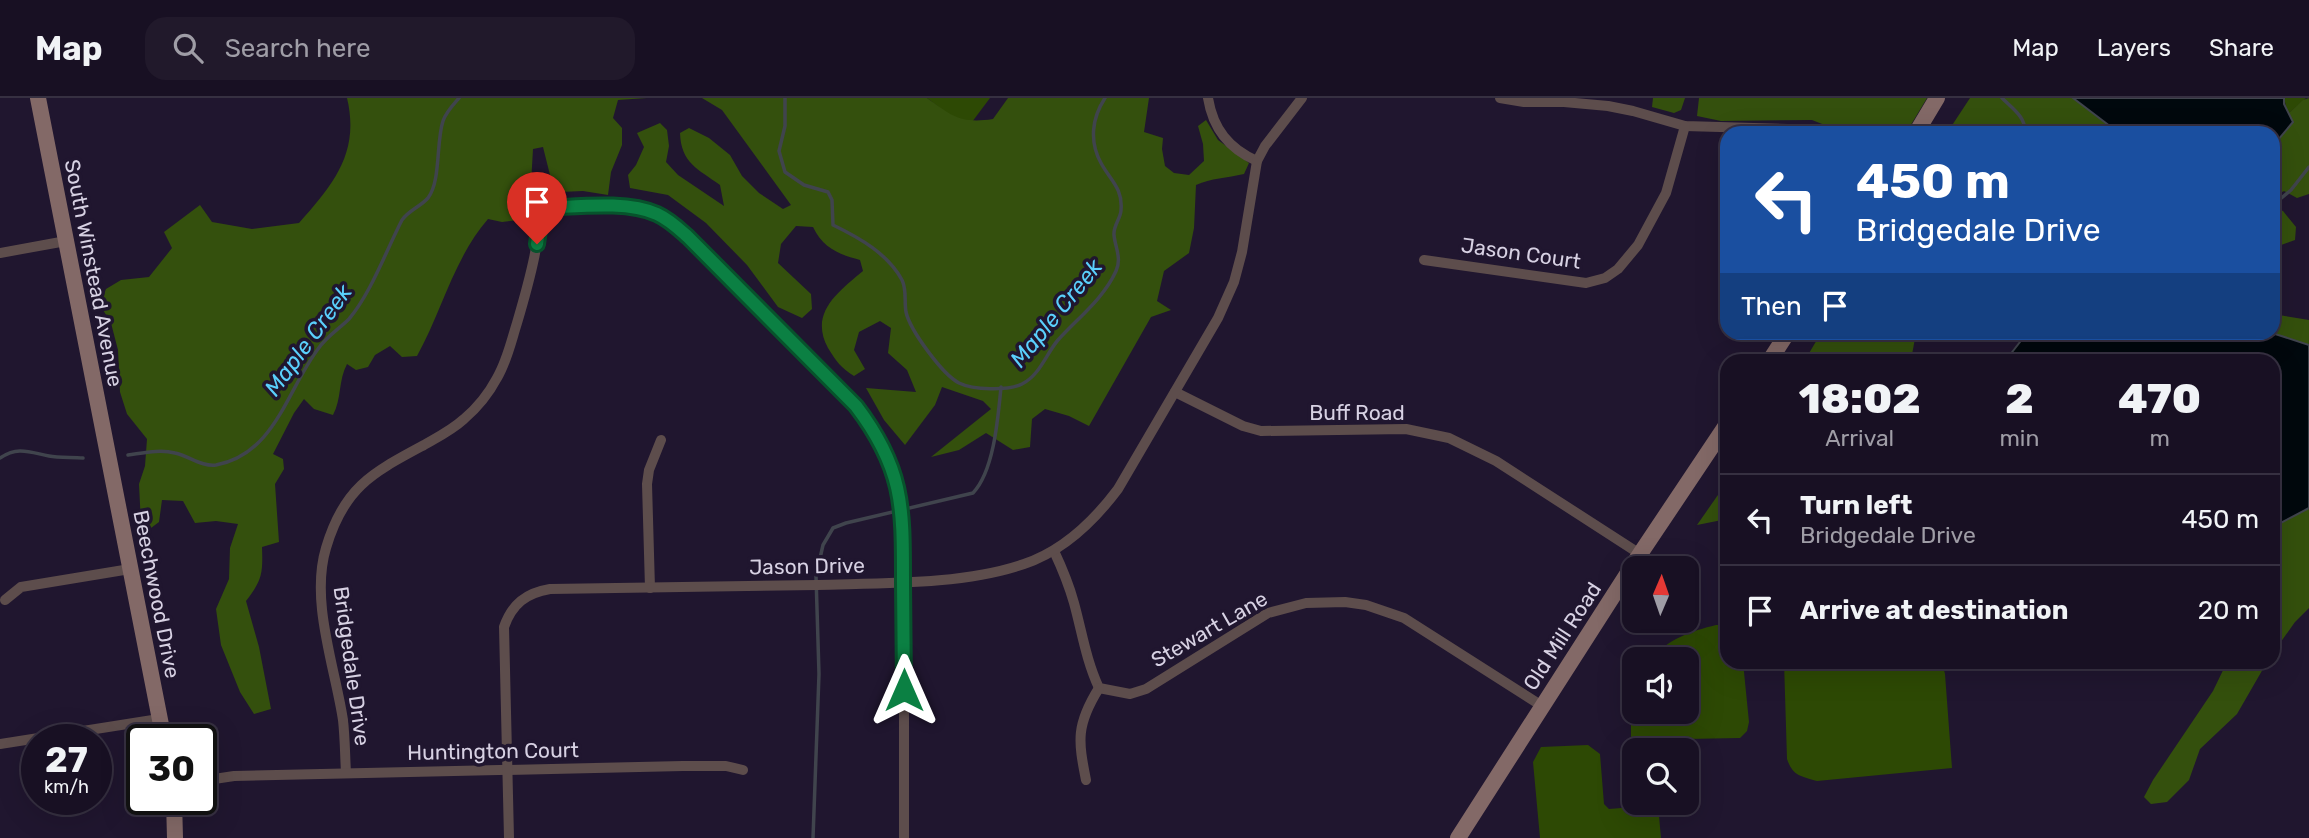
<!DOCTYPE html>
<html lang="en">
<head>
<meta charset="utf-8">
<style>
	body { margin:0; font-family:Rubik,sans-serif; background:#21192b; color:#f1f3f6; height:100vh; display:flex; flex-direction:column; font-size:26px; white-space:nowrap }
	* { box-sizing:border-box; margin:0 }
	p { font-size:23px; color:#9f9da6 }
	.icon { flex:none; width:38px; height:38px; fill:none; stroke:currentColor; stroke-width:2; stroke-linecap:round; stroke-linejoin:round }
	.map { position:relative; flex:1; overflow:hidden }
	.sheet { position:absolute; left:1720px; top:256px; width:560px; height:315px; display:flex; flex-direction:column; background:#181023; border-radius:21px; box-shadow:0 7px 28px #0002,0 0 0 2px #363041 }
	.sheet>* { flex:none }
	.banner { position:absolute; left:1720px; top:28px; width:560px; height:214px; border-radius:21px; box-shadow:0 7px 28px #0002,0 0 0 2px #363041; background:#1a4fa0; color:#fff; overflow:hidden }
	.needle { width:46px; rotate:2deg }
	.tools { position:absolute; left:1622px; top:458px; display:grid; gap:14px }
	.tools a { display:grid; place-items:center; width:77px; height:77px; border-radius:14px; background:#181023; box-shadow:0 7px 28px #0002,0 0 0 2px #363041; font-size:35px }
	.speed { position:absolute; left:21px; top:626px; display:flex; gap:14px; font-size:35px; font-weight:700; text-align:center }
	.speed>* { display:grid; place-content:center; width:91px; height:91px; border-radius:50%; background:#181023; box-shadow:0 7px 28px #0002,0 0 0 2px #363041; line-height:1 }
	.speed small { font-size:18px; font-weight:400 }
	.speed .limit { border:4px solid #111; border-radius:10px; background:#fff; color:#111 }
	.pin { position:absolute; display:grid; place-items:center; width:60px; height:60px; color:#fff; margin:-72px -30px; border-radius:50% 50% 50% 0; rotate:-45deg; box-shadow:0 0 7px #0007 }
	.pin .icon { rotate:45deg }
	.me { position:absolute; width:77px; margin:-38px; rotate:0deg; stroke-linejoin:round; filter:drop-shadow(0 0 5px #0008) }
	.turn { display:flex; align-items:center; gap:24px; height:147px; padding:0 21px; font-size:32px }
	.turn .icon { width:91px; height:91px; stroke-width:2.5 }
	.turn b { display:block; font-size:49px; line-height:60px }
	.then { display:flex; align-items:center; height:66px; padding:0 21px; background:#0003; gap:14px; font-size:26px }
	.eta { display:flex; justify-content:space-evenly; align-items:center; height:119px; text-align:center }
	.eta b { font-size:42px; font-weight:800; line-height:49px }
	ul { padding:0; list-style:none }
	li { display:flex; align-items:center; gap:21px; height:91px; padding:0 21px; border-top:2px solid #363041 }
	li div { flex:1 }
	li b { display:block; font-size:26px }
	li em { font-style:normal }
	header { display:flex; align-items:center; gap:42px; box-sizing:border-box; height:98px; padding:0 35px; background:#181023; border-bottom:2px solid #363041 }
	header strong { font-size:33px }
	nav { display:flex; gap:38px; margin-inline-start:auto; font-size:24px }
	.search { width:490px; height:63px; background:#21192b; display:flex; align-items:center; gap:18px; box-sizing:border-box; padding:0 24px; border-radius:21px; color:#9f9da6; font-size:26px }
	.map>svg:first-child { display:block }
	.green { fill:#2d4904 }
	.forest { fill:#34500d }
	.water { fill:#00080d; stroke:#40444d; stroke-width:2 }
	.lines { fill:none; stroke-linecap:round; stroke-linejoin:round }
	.stream { stroke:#40444d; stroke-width:3.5 }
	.street { stroke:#5d4d4c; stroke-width:10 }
	.secondary { stroke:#836967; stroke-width:16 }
	.route-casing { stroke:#07532c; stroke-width:18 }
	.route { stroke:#0b8043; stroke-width:12 }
	.labels { text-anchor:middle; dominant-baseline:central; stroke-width:7; stroke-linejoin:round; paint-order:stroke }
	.street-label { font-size:21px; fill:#d7d1e3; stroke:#20162f }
	.water-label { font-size:23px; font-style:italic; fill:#5ad0fc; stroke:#20162f }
</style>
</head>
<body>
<header>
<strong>Map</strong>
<div class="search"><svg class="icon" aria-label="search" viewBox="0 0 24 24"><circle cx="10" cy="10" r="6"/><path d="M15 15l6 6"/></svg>Search here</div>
<nav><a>Map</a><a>Layers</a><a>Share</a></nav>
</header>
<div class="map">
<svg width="2309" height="740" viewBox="0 0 2309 740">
	<rect width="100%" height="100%" fill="#20162f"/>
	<!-- green -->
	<g class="green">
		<polygon points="927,0 990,0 972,24 952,19"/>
		<polygon points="2284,0 2306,0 2288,16"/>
		<path d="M 1716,527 L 1727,527 L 1727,564 L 1743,564 L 1749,624 L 1747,633 L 1740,640 L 1631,642 L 1631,606 L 1634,596 L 1634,614 L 1687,614 L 1687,562 L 1652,562 C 1666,541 1692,533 1716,527 Z"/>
		<path d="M 1784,564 L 1942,564 L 1945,576 L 1952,670 L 1817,683 C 1800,678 1793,678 1787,661 Z"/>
		<polygon points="1588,647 1600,656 1604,706 1609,711 1658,707 1661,740 1540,740 1533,664 1541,649"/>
	</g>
	<!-- forest -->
	<g class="forest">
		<path d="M 347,0 L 647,0 L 618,2 L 613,20 L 622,30 L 622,47 L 611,74 L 608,97 L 583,93 L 560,94 L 550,77 L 543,49 L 533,51 L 529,121 L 502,124 L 488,121 C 454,160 442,213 417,258 L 402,259 L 390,248 L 375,257 L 368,269 L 356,272 L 347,266 C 338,283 342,300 333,317 L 314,311 L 304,301 L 294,315 L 273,356 L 283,361 L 284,371 L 275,386 L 279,444 L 262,449 C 263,476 262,482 246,503 L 259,549 L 271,611 L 254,616 L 240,594 L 221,547 L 216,511 L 229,481 L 230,450 L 238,426 L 216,423 L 195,425 L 183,403 L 162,402 L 159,424 L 151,430 L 141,426 L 139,386 L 145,368 L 147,341 L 127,316 L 120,294 L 118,252 L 111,225 L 100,207 L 106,191 L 121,182 L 149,179 L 172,150 L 164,134 L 200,107 L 212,124 L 252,131 L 299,125 C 334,86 360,54 347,0 Z"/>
		<path d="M 702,0 L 927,0 C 952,18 961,26 993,21 L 1008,0 L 1149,0 L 1144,34 L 1163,40 L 1162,51 L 1165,68 L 1174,75 L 1189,77 L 1204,63 L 1203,46 L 1198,28 L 1206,22 L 1218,42 L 1249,65 L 1244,76 C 1227,80 1211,80 1196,87 L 1194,130 L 1189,155 L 1164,173 L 1157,203 L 1171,212 L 1151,219 L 1089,328 L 1069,318 L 1045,311 L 1032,321 L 1030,349 L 1013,352 L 986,335 L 959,352 L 931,359 L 991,311 L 983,303 L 942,289 L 935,307 L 905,347 L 884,322 L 866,290 L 916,294 L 907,272 L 888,255 L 891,230 L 880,223 L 859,234 L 854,252 L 865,271 L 854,278 C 841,270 836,263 828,250 C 809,215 838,194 863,173 L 860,162 C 838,156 823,150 813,129 L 796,128 L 781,146 L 778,165 L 811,196 L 812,211 L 802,220 L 778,209 L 747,167 L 706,125 L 668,97 L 630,90 L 628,77 L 636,67 L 644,49 L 637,35 L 660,25 L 667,32 L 669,48 L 666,64 L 678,77 L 724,108 L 720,87 C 698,71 681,65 680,35 L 689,30 L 709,40 L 730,57 L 742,78 L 759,95 L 783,111 L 791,107 L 722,12 Z"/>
		<polygon points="1653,0 1685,0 1681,12 1674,15 1652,9"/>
		<polygon points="1699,0 1927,0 1906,35 1845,35 1812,22 1721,23 1697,18"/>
		<polygon points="1970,0 2073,0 2119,35 1947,35"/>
		<polygon points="2309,0 2309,96 2297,100 2284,93 2273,99 2273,48 2293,24 2288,16 2303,2"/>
		<polygon points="2273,102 2276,110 2283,113 2296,129 2295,142 2273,150"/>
		<polygon points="2273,216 2309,222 2309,247 2269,235 2273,234"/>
		<polygon points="1821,235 1821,234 1916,235 1911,262 1805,262"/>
		<polygon points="1727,384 1727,421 1697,427"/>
		<polygon points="2309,410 2309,510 2295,524 2273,555 2273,429"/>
		<polygon points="2227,564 2267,564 2237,616 2200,651 2189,682 2167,704 2151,706 2144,699 2153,682 2213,593"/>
	</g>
	<!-- water -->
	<g class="water">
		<polygon points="2073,0 2284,0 2284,6 2293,24 2273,48 2273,35 2119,35"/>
		<polygon points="2269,234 2309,247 2309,410 2273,429 2273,262 2006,262 2027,235"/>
	</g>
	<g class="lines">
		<!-- stream -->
		<g class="stream">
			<path d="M 785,0 L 785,28 L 779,53 L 785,74 L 804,87 L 828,94 L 832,102 L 833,127 C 860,140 888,156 902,182 C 907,192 904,203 906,214 C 910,232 942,276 959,285 C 973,292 1008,293 1022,286 C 1040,277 1046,256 1058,242 C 1078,220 1104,200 1116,173 C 1122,160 1115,149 1114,137 C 1113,128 1121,120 1121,112 C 1123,90 1110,82 1101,65 C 1089,43 1092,20 1105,0"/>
			<path d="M 2002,0 C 2013,11 2026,19 2025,35"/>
			<polyline points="2273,107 2291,92 2309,69"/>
			<path d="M 128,357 C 143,355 160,351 175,355 C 189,358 202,369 216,367 C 275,356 287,292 318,251 C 326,239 339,231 349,221 C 371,195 386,153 402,122 C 409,112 420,109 428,100 C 441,83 436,44 443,23 C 446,14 453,7 459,0"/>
			<path d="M 0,360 C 18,348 29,354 49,358 C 59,360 72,359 83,360"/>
			<path d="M 813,740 L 819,576 L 816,478 L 823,447 L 833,430 L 846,425 L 973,395 C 994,373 998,320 1001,289"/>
		</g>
		<!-- street -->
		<g class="street">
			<path d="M 1208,0 C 1213,31 1229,51 1257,63"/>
			<polyline points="1500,0 1524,4 1564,4 1608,8 1633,13 1685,28 1788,31 1808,35"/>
			<path d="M 542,110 C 585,109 631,102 671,124 L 856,308 C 882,342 899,380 904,424 L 904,740"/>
			<polyline points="0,155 66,143"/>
			<polyline points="1424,162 1586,185 1605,180 1618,171 1638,147 1666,95 1685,28"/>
			<polyline points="1175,294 1243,328 1261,333 1406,331 1449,340 1496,363 1640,456"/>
			<path d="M 1054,453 C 1062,470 1069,487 1074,505 C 1082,534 1086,562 1099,590 L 1130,596 L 1146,591 L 1268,515 L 1306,505 L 1345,504 L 1366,507 L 1404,520 L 1542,608"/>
			<polyline points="650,490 647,386 649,372 661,342"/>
			<polyline points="5,502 21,489 130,471"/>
			<polyline points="0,646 159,621"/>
			<path d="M 346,675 C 345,658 345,640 343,622 C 335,569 310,503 326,450 C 344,389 372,375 424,347 C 438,339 452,332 464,321 C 477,310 489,295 497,280 C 507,263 511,244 517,225 C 530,181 542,137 542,90"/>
			<path d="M 1086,682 C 1078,642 1076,627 1099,590"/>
			<polyline points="201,683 234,678 683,668 726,668 743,672"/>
			<path d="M 509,740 L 504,529 C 512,506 526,495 550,491 C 639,490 728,489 817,487 C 881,485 964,487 1024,466 C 1063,453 1094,423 1118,391 L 1218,220 L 1234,184 L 1242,154 L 1257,63 L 1265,48 L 1302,0"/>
		</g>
		<!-- secondary -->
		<g class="secondary">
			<polyline points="38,0 164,642"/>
			<polyline points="1916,35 1937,0"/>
			<polyline points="1770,262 1788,234"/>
			<polyline points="174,702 175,740"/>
			<polyline points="1458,740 1640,456 1727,326"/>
		</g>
	</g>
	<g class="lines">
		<defs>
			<path id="route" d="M 537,146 L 542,110 C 576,109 626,102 657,116 C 670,122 679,131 688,139 L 856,308 C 904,371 903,409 903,484 C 903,520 904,556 904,592"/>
		</defs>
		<!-- route casing -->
		<use href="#route" class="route-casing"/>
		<!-- route -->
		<use href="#route" class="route"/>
	</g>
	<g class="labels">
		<!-- street labels -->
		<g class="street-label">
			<text transform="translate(1521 155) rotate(8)">Jason Court</text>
			<text transform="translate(94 175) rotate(79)">South Winstead Avenue</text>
			<text x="1357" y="314">Buff Road</text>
			<text transform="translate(807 468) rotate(-1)">Jason Drive</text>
			<text transform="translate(157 496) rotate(79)">Beechwood Drive</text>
			<text transform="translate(1209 531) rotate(-30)">Stewart Lane</text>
			<text transform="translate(1562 538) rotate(-57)">Old Mill Road</text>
			<text transform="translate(352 568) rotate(82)">Bridgedale Drive</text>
			<text transform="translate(493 653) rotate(-1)">Huntington Court</text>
		</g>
		<!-- water labels -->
		<g class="water-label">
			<text transform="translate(1056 215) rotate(-51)">Maple Creek</text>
			<text transform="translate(308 242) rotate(-54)">Maple Creek</text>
		</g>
	</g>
</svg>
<div class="tools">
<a><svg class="needle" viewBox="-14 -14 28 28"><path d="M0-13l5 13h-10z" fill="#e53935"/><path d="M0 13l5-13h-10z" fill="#9f9da6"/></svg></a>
<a><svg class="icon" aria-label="sound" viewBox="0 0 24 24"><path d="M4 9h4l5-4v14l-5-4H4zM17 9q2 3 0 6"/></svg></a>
<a><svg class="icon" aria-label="search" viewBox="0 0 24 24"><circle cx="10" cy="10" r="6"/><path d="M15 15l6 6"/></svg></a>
</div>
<div class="speed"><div>27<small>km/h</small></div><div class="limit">30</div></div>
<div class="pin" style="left:537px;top:146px;background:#d93025"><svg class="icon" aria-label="arrive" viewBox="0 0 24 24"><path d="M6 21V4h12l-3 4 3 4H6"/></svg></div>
<svg class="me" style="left:904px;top:592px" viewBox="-20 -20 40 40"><path d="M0-17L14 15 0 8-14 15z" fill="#0b8043" stroke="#fff" stroke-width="4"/></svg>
<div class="banner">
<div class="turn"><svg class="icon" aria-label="left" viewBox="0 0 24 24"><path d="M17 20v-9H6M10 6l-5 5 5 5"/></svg><div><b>450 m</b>Bridgedale Drive</div></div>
<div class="then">Then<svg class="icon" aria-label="arrive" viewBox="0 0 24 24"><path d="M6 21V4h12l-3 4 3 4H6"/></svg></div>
</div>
<section class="sheet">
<div class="eta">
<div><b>18:02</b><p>Arrival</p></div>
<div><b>2</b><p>min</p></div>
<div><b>470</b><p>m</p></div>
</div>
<ul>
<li><svg class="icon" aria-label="left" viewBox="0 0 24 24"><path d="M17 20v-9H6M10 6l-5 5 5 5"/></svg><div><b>Turn left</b><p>Bridgedale Drive</p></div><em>450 m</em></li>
<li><svg class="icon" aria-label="arrive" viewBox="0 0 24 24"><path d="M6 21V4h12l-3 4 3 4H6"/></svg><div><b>Arrive at destination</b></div><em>20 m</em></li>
</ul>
</section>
</div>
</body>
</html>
